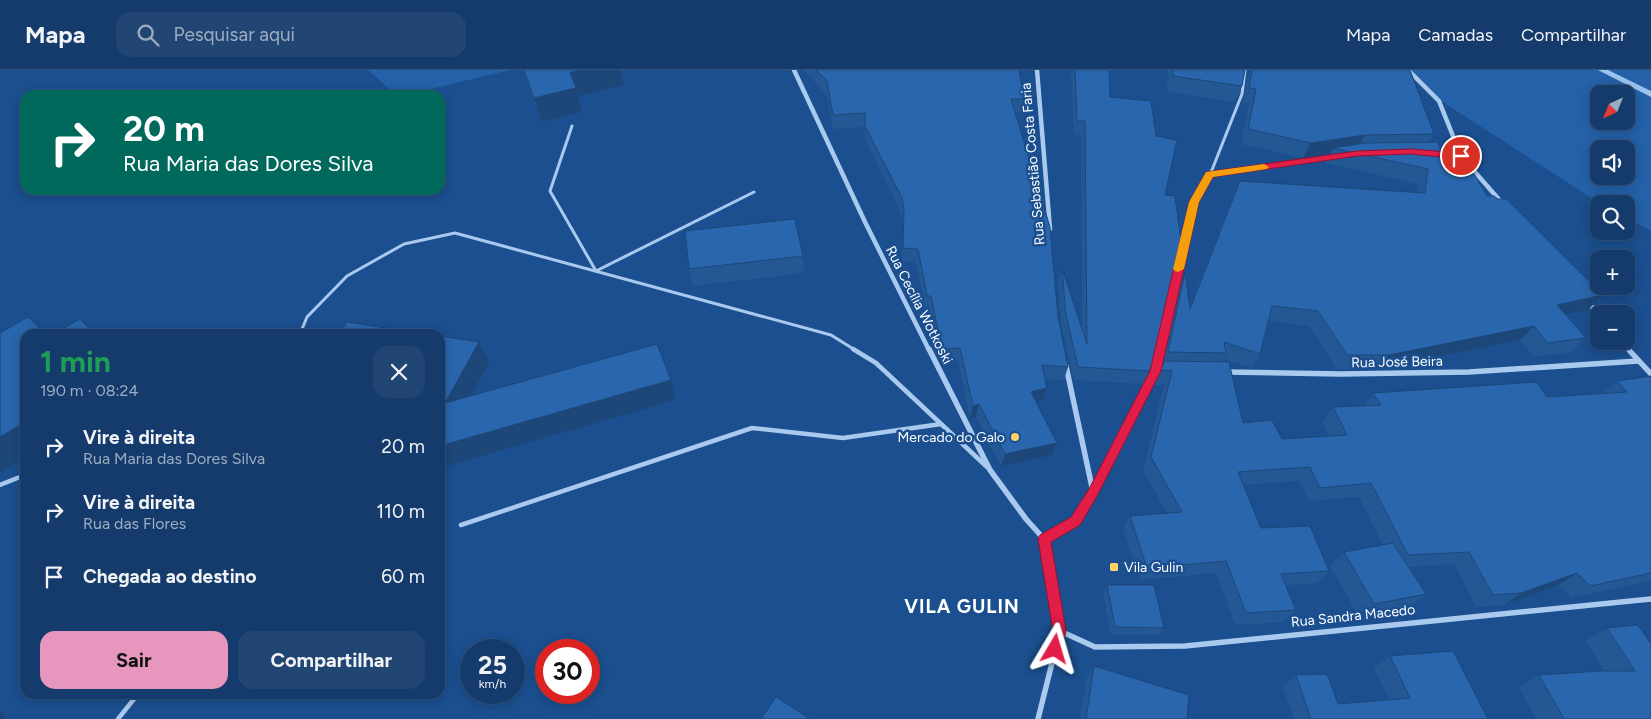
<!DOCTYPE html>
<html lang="pt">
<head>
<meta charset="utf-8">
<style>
	body { margin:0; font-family:Figtree,sans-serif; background:#214673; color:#f1f3f6; height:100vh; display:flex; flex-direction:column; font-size:19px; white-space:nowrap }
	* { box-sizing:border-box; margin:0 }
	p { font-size:16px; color:#9dadc1 }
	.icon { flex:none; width:28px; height:28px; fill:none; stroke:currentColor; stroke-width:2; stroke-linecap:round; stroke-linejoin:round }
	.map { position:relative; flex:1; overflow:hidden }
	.panel { position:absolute; left:20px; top:259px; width:425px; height:370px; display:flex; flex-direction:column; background:#143b6b; border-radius:15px; box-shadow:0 2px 12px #0003,0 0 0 1px #33557e }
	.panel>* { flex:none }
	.guide { position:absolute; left:20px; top:20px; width:425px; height:105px; border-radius:15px; box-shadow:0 2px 12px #0003,0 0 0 1px #33557e; background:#00695c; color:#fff; overflow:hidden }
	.needle { width:32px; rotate:223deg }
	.fabs { position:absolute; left:1590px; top:15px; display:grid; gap:10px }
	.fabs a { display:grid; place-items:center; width:45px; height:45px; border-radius:10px; background:#143b6b; box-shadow:0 2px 12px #0003,0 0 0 1px #33557e; font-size:25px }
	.speed { position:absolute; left:460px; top:569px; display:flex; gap:10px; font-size:25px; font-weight:700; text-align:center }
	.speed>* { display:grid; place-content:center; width:65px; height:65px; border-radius:50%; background:#143b6b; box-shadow:0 2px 12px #0003,0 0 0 1px #33557e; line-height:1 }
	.speed small { font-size:12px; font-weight:400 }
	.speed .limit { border:8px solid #d22; background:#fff; color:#111 }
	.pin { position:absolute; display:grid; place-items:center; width:42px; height:42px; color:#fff; margin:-21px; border:2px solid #fff; border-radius:50%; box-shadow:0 1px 5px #0007 }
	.me { position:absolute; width:55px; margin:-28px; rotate:7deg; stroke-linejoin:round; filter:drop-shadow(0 0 4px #0008) }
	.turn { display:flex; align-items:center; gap:18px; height:105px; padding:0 20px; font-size:22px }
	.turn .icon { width:65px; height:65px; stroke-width:2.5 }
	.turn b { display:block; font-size:35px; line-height:42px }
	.round { display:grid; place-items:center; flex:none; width:52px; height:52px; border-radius:15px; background:#214673 }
	.overview { display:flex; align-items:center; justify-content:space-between; height:85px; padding:0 20px }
	h1 { font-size:30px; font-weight:700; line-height:38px; color:#1e9e55 }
	.cta { display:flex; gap:10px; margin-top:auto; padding:10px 20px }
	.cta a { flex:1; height:58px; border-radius:15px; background:#e797bd; color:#111; font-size:20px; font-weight:700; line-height:58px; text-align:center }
	.cta a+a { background:#214673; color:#f1f3f6 }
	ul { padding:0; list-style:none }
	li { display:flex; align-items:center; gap:15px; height:65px; padding:0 20px }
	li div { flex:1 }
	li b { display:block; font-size:19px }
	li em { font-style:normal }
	header { display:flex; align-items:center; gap:30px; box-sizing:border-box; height:70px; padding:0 25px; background:#143b6b; border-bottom:1px solid #33557e }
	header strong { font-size:24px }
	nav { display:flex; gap:28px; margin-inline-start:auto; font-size:18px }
	.search { width:350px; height:45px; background:#214673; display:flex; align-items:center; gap:12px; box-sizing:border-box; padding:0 18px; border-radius:15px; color:#9dadc1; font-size:19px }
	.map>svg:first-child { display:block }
	.green { fill:#2461a8; fill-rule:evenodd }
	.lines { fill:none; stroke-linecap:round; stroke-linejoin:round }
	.stream { fill:#9cc4f0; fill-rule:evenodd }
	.lane-far1 { stroke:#a9c9ee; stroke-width:3 }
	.lane { stroke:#a9c9ee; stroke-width:4.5 }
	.street-far1 { stroke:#a9c9ee; stroke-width:4.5 }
	.street { stroke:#a9c9ee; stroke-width:5.5 }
	.wall { fill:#245895 }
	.shaded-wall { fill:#1d4779 }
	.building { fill:#2a66ad; stroke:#1d4779 }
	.route { fill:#e11d48; stroke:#92132f }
	.slow { fill:#f59e0b }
	.poi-dot { fill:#ffd166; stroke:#1b4f8f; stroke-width:2 }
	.labels { text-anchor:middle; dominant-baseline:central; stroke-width:5; stroke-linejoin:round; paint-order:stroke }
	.street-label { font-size:14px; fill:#fff; stroke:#1b4f8f }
	.poi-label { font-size:14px; fill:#fff; stroke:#1b4f8f; text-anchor:end }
	.district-label { font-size:19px; font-weight:bold; letter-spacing:1px; fill:#fff; stroke:#1b4f8f }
</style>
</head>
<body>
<header>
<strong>Mapa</strong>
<div class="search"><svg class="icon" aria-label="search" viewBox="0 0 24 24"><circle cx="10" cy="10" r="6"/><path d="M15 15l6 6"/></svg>Pesquisar aqui</div>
<nav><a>Mapa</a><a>Camadas</a><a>Compartilhar</a></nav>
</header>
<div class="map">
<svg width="1651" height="649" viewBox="0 0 1651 649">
	<rect width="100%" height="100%" fill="#1b4f8f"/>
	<!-- green -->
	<g class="green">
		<polygon points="368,0 510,0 406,25 396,25"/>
		<path d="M 1412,0 L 1651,0 L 1651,161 L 1626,147 L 1626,134 L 1602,134 L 1596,131 L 1441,31 ZM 1599,24 L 1626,24 L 1626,51 L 1599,51 ZM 1599,79 L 1626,79 L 1626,106 L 1599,106 Z"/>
	</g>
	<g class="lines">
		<!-- stream -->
		<polygon class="stream" points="1598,0 1608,0 1651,21 1651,27"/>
		<!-- lane-far1 -->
		<g class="lane-far1">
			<polyline points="572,56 550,121 596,201 754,122"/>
			<polyline points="1210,105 1242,24 1245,0"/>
			<polyline points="300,264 307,247 347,206 404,174 455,163 831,265 855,280"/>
		</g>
		<!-- lane -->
		<g class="lane">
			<polyline points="853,279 876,293 987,397"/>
			<polyline points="0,415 25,405"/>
			<polyline points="461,455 752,358 843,368 941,354"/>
			<polyline points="118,649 138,624"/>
		</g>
		<!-- street-far1 -->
		<g class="street-far1">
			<polyline points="794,0 865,152 929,280"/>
			<polyline points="1037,0 1050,159"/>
			<polyline points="1408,0 1439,31 1461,86 1502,133"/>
			<polyline points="1437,84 1461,86"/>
			<polyline points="1588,232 1599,245"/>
			<polyline points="1621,271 1629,280"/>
			<polyline points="1160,280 1194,132 1210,105 1334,87"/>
		</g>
		<!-- street -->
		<g class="street">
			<polyline points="929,279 990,400 1026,449 1044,469"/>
			<polyline points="1628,279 1651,304"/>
			<polyline points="1066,296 1093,422"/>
			<polyline points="1226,302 1341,304 1469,302 1638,291"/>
			<polyline points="1044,469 1075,451 1093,423 1155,301 1160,279"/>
			<polyline points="1060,561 1095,577 1185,576 1651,529"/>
			<polyline points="1038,649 1060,561 1044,469"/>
		</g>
	</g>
	<!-- wall -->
	<g class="wall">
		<polygon points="523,0 620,0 624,15 578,26 582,42 542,52"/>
		<polygon points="804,0 1019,0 1024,29 1022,42 1015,42 1068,297 1064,310 1045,309 1043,330 1036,332 1057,373 1052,385 1001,396 976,347 970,348 958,291 941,292 939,288 930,239 925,240 916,192 902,191 903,151 901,142 865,70 865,57 833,59 827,25"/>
		<polygon points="1071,0 1109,0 1110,27 1165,125 1151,299 1143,314 1074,310 1062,258 1058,212 1062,198 1082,258 1081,65 1074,65"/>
		<polygon points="1168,0 1245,0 1242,16 1235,32 1167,22"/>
		<polygon points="1251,0 1410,0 1434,64 1429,73 1443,87 1487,126 1588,240 1566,245 1586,268 1571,282 1534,287 1520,270 1378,299 1337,299 1309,256 1269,251 1260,284 1252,298 1223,289 1221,292 1243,353 1282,369 1329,366 1322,352 1333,337 1364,336 1373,323 1547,327 1603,323 1617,311 1651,306 1651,511 1571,528 1559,515 1504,535 1476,537 1454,494 1408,497 1426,524 1410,537 1359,547 1330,496 1344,482 1383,475 1359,427 1309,431 1299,411 1243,415 1261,458 1329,501 1317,513 1285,515 1296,540 1284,552 1235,555 1216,503 1140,510 1123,459 1130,446 1167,443 1143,401 1164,315 1153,315 1162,296 1161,296 1179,217 1185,202 1190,236 1233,126 1240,111 1417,123 1418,114 1325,93 1330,84 1303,88 1241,74 1249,33 1242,33 1248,7"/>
		<polygon points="803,186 804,203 692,216 689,199"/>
		<polygon points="1107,515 1164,558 1159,565 1111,564 1103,522"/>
		<polygon points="1638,555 1651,649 1536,649 1519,617 1539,605 1605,601 1585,571 1607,558"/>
		<polygon points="1390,586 1488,649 1294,649 1282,616 1296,605 1338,634 1389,629 1374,598"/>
		<polygon points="1094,596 1187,649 1080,649 1087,607"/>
	</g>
	<!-- shaded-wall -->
	<g class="shaded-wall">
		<polygon points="581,0 620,0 624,15 578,26 582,42 542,52 534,28 570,3"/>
		<polygon points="1365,65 1357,80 1333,78 1330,84 1303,88 1311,73"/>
		<polygon points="1603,225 1588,240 1543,250 1557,235"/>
		<polygon points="1534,256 1520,270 1378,299 1389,285"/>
		<polygon points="479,272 489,293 456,352 445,333"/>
		<polygon points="671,310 675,330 444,397 440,390 440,376"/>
		<polygon points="1047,318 1043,330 1027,334 1031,322"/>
		<polygon points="979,334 976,347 970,348 973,336"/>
		<polygon points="25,352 25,387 2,402 0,401 0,367"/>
		<polygon points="1057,373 1052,385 1001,396 1005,384"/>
		<polygon points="1577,503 1559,515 1504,535 1521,523"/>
		<polygon points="0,640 5,649 0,649"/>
	</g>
	<!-- building -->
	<g class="building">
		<polygon points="524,0 581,0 570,3 576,18 534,28"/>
		<polygon points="816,0 1019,0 1024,29 1011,29 1050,157 1058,247 1068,297 1042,295 1047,318 1031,322 1057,373 1005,384 979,334 973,336 960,278 943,279 941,275 931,226 927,226 918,179 903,178 904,137 902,128 865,56 865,43 833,45 827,11"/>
		<polygon points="1075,0 1109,0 1110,27 1151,31 1156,66 1177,70 1165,125 1175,126 1182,179 1157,286 1149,301 1078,297 1066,245 1062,198 1087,274 1085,51 1077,51"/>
		<polygon points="1173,0 1245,0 1242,16 1173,6"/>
		<polygon points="1252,0 1410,0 1434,64 1365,65 1311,73 1248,59 1256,19 1249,18"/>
		<polygon points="1438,72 1443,87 1464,87 1487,126 1494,126 1498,129 1506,129 1603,225 1557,235 1586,268 1548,273 1534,256 1389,285 1347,285 1318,241 1272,236 1260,284 1224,272 1226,283 1168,282 1185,202 1190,239 1240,111 1425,123 1428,99 1333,78 1366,73"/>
		<polygon points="795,149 803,186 689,199 685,161"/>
		<polygon points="28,247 45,264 25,264 25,352 0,367 0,263"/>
		<polygon points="80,249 95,264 54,264"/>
		<polygon points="347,252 424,264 339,264"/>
		<polygon points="440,266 479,272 445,333 657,274 671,310 440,376"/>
		<polygon points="1165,291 1229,292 1243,353 1272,350 1282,369 1347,365 1333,337 1381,335 1373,323 1537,312 1547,327 1627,322 1617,311 1651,306 1651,503 1590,516 1577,503 1521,523 1493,525 1469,482 1408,485 1371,413 1320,418 1310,397 1238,402 1261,458 1310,456 1329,501 1281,504 1296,540 1246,543 1226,491 1147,498 1130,446 1182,442 1151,387 1172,301 1160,300"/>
		<polygon points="1393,473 1426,524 1374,534 1344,482"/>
		<polygon points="1107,515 1154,515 1164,558 1115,557"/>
		<polygon points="1638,555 1651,574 1651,649 1564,649 1539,605 1600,601 1635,601 1607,558"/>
		<polygon points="1453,581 1488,649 1311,649 1296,605 1327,604 1338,634 1410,628 1390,586"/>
		<polygon points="1094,596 1189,625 1187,649 1086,649"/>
		<polygon points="776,627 810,649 761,649"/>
	</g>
	<!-- route -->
	<polygon class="route" points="1411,79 1461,83 1465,86 1461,89 1411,84 1357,86 1213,107 1199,132 1161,301 1097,426 1080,455 1051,472 1066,561 1060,583 1055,585 1050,583 1048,579 1053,561 1038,469 1040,465 1071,447 1089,419 1150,301 1189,132 1206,102 1357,81"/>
	<!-- slow -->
	<polygon class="slow" points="1264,94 1269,97 1267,99 1213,107 1199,132 1184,199 1178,202 1175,201 1173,199 1189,132 1206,102"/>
	<!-- markers -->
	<g class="poi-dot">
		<circle cx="1015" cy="367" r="5"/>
		<rect x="1109" y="492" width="10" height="10" rx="2.5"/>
	</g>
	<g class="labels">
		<!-- street labels -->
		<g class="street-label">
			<text transform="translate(1033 94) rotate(-95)">Rua Sebastião Costa Faria</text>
			<text transform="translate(919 235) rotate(63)">Rua Cecília Wotkoski</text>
			<text transform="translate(1397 292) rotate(-1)">Rua José Beira</text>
			<text transform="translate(1353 546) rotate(-6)">Rua Sandra Macedo</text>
		</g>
		<!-- poi labels -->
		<g class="poi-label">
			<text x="1005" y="367">Mercado do Galo</text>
			<text x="1124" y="497" text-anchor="start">Vila Gulin</text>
		</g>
		<!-- district labels -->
		<g class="district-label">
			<text x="962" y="536">VILA GULIN</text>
		</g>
	</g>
</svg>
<div class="fabs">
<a><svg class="needle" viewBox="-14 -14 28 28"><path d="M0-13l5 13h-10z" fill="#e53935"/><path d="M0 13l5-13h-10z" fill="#9dadc1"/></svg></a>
<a><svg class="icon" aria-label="sound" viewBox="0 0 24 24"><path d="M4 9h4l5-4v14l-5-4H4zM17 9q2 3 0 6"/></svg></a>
<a><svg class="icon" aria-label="search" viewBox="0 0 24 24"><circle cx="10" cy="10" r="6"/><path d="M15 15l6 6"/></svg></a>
<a>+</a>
<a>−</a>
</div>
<div class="speed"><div>25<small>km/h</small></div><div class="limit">30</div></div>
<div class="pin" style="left:1461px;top:86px;background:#d93025"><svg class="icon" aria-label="arrive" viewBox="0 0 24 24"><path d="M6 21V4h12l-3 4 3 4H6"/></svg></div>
<svg class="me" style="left:1055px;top:579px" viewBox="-20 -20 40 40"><path d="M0-17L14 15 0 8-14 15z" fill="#e11d48" stroke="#fff" stroke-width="4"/></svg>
<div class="guide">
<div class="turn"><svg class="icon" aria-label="right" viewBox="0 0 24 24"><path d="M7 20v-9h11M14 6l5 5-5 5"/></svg><div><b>20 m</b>Rua Maria das Dores Silva</div></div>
</div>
<section class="panel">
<div class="overview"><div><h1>1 min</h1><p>190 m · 08:24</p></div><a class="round"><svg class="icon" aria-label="close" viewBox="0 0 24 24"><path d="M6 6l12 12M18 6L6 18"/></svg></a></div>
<ul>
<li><svg class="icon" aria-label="right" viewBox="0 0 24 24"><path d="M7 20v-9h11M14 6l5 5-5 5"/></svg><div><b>Vire à direita</b><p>Rua Maria das Dores Silva</p></div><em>20 m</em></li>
<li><svg class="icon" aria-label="right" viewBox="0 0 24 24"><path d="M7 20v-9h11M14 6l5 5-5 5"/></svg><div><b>Vire à direita</b><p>Rua das Flores</p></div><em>110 m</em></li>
<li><svg class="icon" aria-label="arrive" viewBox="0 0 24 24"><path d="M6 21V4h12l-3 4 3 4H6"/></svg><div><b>Chegada ao destino</b></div><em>60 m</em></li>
</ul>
<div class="cta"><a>Sair</a><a>Compartilhar</a></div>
</section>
</div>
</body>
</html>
